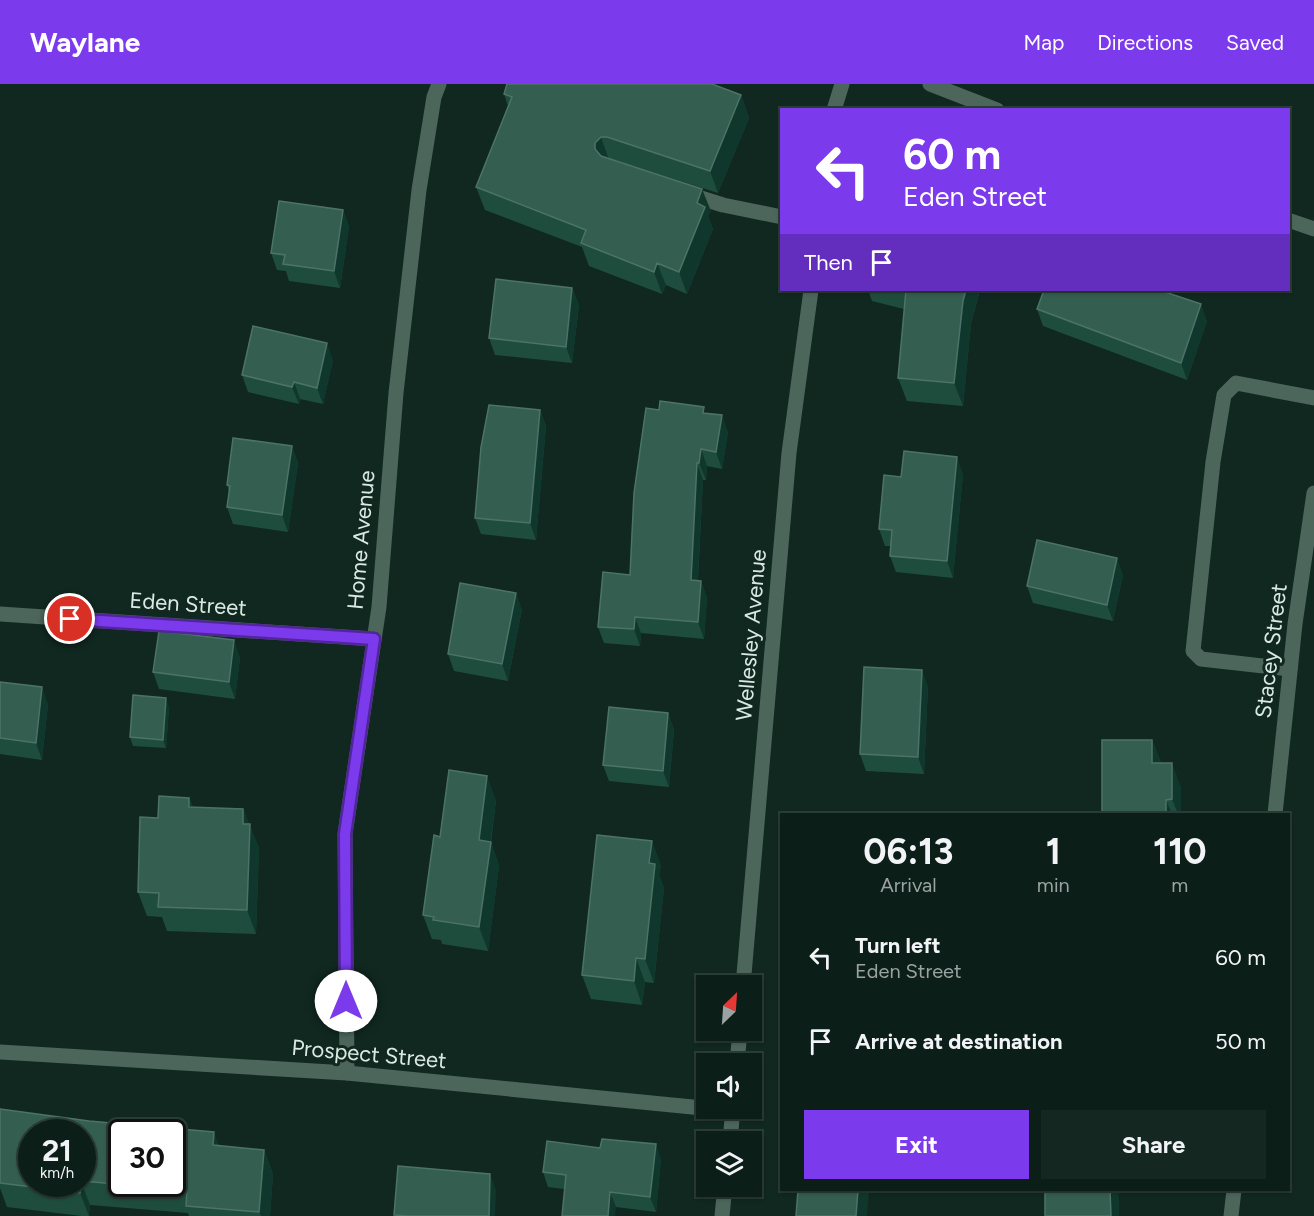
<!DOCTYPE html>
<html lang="en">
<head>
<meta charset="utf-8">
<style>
	body { margin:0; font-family:Figtree,sans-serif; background:#152721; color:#f1f3f6; height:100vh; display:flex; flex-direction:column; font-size:22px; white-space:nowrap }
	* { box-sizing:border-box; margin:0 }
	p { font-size:20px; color:#9aa2a2 }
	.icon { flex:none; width:33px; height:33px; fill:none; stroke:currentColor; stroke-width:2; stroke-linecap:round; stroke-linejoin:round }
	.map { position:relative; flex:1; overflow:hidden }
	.panel { position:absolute; left:780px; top:729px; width:510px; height:378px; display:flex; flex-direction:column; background:#0c1e18; border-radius:0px; box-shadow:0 2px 4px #0004,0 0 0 2px #2c3c37 }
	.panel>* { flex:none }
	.hud { position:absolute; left:780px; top:24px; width:510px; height:183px; border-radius:0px; box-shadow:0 2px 4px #0004,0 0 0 2px #2c3c37; background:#7c3aed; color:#fff; overflow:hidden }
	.needle { width:39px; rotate:25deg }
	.controls { position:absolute; left:696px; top:891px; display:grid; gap:12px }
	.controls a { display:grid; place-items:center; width:66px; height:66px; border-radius:0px; background:#0c1e18; box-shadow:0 2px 4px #0004,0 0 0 2px #2c3c37; font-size:30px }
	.speed { position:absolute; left:18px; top:1035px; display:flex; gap:12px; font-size:30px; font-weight:700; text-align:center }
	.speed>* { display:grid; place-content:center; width:78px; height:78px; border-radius:50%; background:#0c1e18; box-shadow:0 2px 4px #0004,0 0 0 2px #2c3c37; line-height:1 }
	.speed small { font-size:15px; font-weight:400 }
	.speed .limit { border:3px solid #111; border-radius:9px; background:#fff; color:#111 }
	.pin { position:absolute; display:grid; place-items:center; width:51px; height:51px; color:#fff; margin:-26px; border:3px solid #fff; border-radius:50%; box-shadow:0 2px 6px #0007 }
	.me { position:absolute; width:66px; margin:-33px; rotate:0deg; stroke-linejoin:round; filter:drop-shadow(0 0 4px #0008) }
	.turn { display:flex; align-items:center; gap:21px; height:126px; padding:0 24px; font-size:27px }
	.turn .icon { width:78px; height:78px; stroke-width:2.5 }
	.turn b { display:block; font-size:42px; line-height:51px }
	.then { display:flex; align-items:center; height:57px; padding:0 24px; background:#0003; gap:12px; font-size:22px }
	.eta { display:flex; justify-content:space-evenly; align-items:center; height:102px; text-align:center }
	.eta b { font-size:36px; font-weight:700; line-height:42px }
	.action { display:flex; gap:12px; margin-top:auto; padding:12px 24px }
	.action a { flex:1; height:69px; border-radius:0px; background:#7c3aed; color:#fff; font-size:24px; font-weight:700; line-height:69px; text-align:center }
	.action a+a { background:#152721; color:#f1f3f6 }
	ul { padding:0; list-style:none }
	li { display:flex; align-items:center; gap:18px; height:84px; padding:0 24px }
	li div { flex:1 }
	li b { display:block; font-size:22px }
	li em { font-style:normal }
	header { display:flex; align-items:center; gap:36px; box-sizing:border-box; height:84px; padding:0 30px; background:#7c3aed; color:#fff }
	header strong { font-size:28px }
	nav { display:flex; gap:33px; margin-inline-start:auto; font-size:21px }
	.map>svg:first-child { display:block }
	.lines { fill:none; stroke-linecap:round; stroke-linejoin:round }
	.lane { stroke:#4c665c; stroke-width:15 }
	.street { stroke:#4c665c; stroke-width:15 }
	.secondary { stroke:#4c665c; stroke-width:15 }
	.wall { fill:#1e4d3e; fill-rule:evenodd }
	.shaded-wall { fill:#10372b }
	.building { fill:#335e50; stroke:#4d7367; stroke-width:1.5; fill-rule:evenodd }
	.route-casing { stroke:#51269a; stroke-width:15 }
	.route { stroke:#7c3aed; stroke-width:10 }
	.labels { text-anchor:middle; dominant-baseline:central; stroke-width:6; stroke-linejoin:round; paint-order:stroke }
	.street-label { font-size:22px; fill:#dbe9e3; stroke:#102820 }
</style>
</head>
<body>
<header>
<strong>Waylane</strong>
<nav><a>Map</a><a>Directions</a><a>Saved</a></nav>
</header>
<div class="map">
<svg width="1314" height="1132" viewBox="0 0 1314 1132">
	<rect width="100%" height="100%" fill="#102820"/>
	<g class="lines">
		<!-- lane -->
		<g class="lane">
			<polyline points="688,110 723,121 782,133"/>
			<polyline points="1290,585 1201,575 1193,567 1213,378 1224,311 1236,299 1314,314"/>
		</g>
		<!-- street -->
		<g class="street">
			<polyline points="834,26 842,0"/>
			<polyline points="0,530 374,555"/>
			<polyline points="1275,730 1295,540 1314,409"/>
			<polyline points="743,902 789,369 811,206"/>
			<polyline points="0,968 347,989 733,1027"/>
			<polyline points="737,980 740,946"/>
			<polyline points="347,989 345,750 379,523 396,309 419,106 434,13 439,0"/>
			<polyline points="730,1058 733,1024"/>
			<polyline points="722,1132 725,1102"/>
			<polyline points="1231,1132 1234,1106"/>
		</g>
		<!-- secondary -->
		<g class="secondary">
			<polyline points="930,0 997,26"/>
			<polyline points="1288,136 1314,145"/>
		</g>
	</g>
	<!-- wall -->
	<g class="wall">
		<polygon points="504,10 741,11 749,34 718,109 615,76 612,76 711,127 708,132 713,145 687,210 666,201 662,210 589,182 582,163 485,126 476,103 508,22"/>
		<polygon points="343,126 349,143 340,204 289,197 286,187 277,186 271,169"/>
		<polygon points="572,204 579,221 572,279 495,271 489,254"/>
		<polygon points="868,206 980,206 971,240 963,322 907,317 898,294 904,225 872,217"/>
		<polygon points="1037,225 1207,237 1187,296 1043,242"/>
		<polygon points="333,276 323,320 300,315 299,320 248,308 242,291"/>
		<polygon points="540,326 546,342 536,456 481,450 475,434"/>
		<polygon points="659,326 706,329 728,348 722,385 707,382 706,396 703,396 698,496 701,497 707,514 704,555 641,549 640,562 604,559 598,543 630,491"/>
		<polygon points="292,362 298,379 288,448 233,440 227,423 229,408 227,401"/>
		<polygon points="963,390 953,494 896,488 890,472 891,462 885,462 879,445 901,393"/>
		<polygon points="1123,491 1113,537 1033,519 1027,502"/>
		<polygon points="522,525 508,597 454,587 448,570"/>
		<polygon points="240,573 235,615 159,605 153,588"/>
		<polygon points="0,598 48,620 42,676 0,670"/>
		<polygon points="928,602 924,690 866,687 860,670"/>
		<polygon points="169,623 166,664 133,662 130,653"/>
		<polygon points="668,629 674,646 669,703 609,697 603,681"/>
		<polygon points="1152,656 1161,679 1181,703 1181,730 1102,730"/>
		<polygon points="189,714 193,723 243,725 259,764 256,850 167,847 162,833 147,832 138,808"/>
		<polygon points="496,716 491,758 499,782 488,867 442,860 441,856 432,855 423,831 440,753"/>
		<polygon points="661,781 659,791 664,804 654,899 645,898 642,921 591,915 582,891"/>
		<path d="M 0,1025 L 219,1062 L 264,1066 L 273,1090 L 270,1132 L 189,1132 L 188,1129 L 90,1121 L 89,1132 L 82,1132 L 7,1123 L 0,1104 ZM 82,1048 L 82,1100 L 32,1100 Z"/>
		<polygon points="661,1075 656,1128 616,1123 564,1105 548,1103 543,1088"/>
		<polygon points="1045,1106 1127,1106 1127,1107 1118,1107 1119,1132 1045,1132"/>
	</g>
	<!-- shaded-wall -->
	<g class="shaded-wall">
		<polygon points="741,11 749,34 718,109 710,87"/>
		<polygon points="601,53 609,76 603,81 595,65 595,59"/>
		<polygon points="702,105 711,127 708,132 713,145 687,210 679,188 697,119"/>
		<polygon points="343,126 349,143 340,204 334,187"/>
		<polygon points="657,179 666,201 662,210 654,188"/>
		<polygon points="572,204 579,221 572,279 566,263"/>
		<polygon points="966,206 980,206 971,240 963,322 954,299 963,217"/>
		<polygon points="1201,220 1207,237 1187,296 1181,279"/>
		<polygon points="327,259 333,276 323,320 317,304"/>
		<polygon points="294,298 300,315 299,320 292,303"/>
		<polygon points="540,326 546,342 536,456 530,439"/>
		<polygon points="722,331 728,348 722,385 716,368"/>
		<polygon points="292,362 298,379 288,448 282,431"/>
		<polygon points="701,365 707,382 706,396 699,379"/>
		<polygon points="957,373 963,390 953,494 947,477"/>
		<polygon points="697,379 703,396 697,513 691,496"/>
		<polygon points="1117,474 1123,491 1113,537 1107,521"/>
		<polygon points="701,497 707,514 704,555 698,538"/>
		<polygon points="516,509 522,525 508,597 502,580"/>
		<polygon points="635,533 641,549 640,562 634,545"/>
		<polygon points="234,556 240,573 235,615 229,598"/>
		<polygon points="922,586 928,602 924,690 918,673"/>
		<polygon points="42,603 48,620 42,676 36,659"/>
		<polygon points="166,614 169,623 166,664 163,656"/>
		<polygon points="668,629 674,646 669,703 663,687"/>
		<polygon points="1152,656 1161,680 1152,679"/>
		<polygon points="1172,679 1181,703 1181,730 1178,730 1172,715"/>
		<polygon points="487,692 496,716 489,768 491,758 499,782 488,867 479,843 479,756"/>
		<polygon points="189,714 198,738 189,723"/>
		<polygon points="1166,716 1172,730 1166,730"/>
		<polygon points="243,725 259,764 256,850 247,826 243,740"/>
		<polygon points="652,757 661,781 659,791 664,804 654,899 645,875 649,779"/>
		<polygon points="636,874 645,898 642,921 634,897"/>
		<polygon points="214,1048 223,1072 213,1061"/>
		<polygon points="656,1060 661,1075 656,1128 650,1113"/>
		<polygon points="264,1066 273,1090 270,1132 261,1132 259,1128"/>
		<polygon points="490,1090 496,1106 495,1132 489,1132"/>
		<polygon points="81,1100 82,1100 90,1121 89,1132 80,1109"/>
		<polygon points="858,1106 869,1106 867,1132 856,1132"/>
		<polygon points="1110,1106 1118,1106 1118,1107 1119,1132 1111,1132"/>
		<polygon points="610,1108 616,1123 615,1132 608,1132"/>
	</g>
	<!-- building -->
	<g class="building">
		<polygon points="507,0 712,0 741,11 710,87 607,53 601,53 595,59 595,65 601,72 702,105 697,119 705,123 679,188 657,179 654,188 581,159 586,146 476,103 512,13 504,10"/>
		<polygon points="279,117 343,126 334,187 283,180 285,171 271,169"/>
		<polygon points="496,195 572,204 566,263 489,254"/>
		<polygon points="906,206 966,206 963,217 954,299 898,294"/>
		<polygon points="1044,206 1159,206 1201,220 1181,279 1037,225"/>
		<polygon points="253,242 327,259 317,304 294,298 292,303 242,291"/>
		<polygon points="660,317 704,323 703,329 722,331 716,368 701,365 699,379 697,379 691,496 701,497 698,538 635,533 634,545 598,543 603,488 630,491 634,409 646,324 659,326"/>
		<polygon points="489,321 540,326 530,439 475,434 481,363"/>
		<polygon points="233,354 292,362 282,431 227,423 230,402 227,401"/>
		<polygon points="904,367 957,373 947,477 890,472 892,446 879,445 884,391 901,393"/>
		<polygon points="1037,456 1117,474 1107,521 1027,502"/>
		<polygon points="460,499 516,509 502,580 448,570"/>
		<polygon points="159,547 234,556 229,598 153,588"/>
		<polygon points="864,583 922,586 918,673 860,670"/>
		<polygon points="0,598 42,603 36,659 0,654"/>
		<polygon points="133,611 166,614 163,656 130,653"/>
		<polygon points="609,623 668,629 663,687 603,681"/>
		<polygon points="1102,656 1152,656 1152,679 1172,679 1172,715 1166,716 1166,730 1102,730"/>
		<polygon points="449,686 487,692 479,756 491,758 479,843 433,836 434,833 423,831 434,751 440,753"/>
		<polygon points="159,712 189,714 189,723 243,725 243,740 250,740 247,826 158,823 159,809 138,808 140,733 158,734"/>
		<polygon points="597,751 652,757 649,779 655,780 645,875 636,874 634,897 582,891"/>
		<path d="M 0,1025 L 89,1037 L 214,1048 L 213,1061 L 264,1066 L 259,1128 L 186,1122 L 187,1106 L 82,1097 L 82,1048 L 32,1048 L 32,1100 L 81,1100 L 80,1109 L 0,1099 ZM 122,1048 L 172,1048 L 172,1100 L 122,1100 Z"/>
		<polygon points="602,1055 656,1060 650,1113 610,1108 608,1132 562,1132 566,1091 543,1088 547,1057 600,1064"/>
		<polygon points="398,1082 490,1090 489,1132 408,1132 394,1131"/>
		<polygon points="798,1106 858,1106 856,1132 796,1132"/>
		<polygon points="1045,1106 1110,1106 1111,1132 1045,1132"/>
	</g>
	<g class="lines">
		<defs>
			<polyline id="route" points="70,535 374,555 345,750 346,917"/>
		</defs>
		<!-- route casing -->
		<use href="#route" class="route-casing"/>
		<!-- route -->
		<use href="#route" class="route"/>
	</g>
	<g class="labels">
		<!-- street labels -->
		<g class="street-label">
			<text transform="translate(361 456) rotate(-85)">Home Avenue</text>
			<text transform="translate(188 520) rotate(4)">Eden Street</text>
			<text transform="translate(751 551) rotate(-85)">Wellesley Avenue</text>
			<text transform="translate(1271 567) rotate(-83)">Stacey Street</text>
			<text transform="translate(369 970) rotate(5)">Prospect Street</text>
		</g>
	</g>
</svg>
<div class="controls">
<a><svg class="needle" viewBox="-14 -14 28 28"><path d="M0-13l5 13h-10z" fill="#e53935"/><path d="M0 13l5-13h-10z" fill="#9aa2a2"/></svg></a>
<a><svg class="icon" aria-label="sound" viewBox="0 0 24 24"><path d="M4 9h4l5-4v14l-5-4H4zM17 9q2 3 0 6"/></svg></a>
<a><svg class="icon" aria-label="layers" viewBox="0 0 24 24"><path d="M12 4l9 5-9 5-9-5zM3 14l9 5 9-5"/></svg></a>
</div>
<div class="speed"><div>21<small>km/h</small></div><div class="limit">30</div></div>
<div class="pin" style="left:70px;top:535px;background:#d93025"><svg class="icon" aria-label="arrive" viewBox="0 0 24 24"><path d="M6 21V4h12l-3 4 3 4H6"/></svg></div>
<svg class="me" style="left:346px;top:917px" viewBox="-20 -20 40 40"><circle r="19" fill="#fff"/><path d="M0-13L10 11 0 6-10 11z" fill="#7c3aed"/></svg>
<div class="hud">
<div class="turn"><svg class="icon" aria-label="left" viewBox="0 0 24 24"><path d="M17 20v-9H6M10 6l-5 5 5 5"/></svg><div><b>60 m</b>Eden Street</div></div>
<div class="then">Then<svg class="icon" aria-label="arrive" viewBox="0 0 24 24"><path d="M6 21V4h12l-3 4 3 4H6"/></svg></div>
</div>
<section class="panel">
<div class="eta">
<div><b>06:13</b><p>Arrival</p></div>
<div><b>1</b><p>min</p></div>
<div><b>110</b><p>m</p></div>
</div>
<ul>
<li><svg class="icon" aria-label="left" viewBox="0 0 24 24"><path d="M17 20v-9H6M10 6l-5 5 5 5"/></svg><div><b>Turn left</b><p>Eden Street</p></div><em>60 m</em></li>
<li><svg class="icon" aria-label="arrive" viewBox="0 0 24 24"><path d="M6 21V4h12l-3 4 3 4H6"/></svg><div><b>Arrive at destination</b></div><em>50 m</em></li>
</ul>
<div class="action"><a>Exit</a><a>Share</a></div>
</section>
</div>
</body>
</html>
